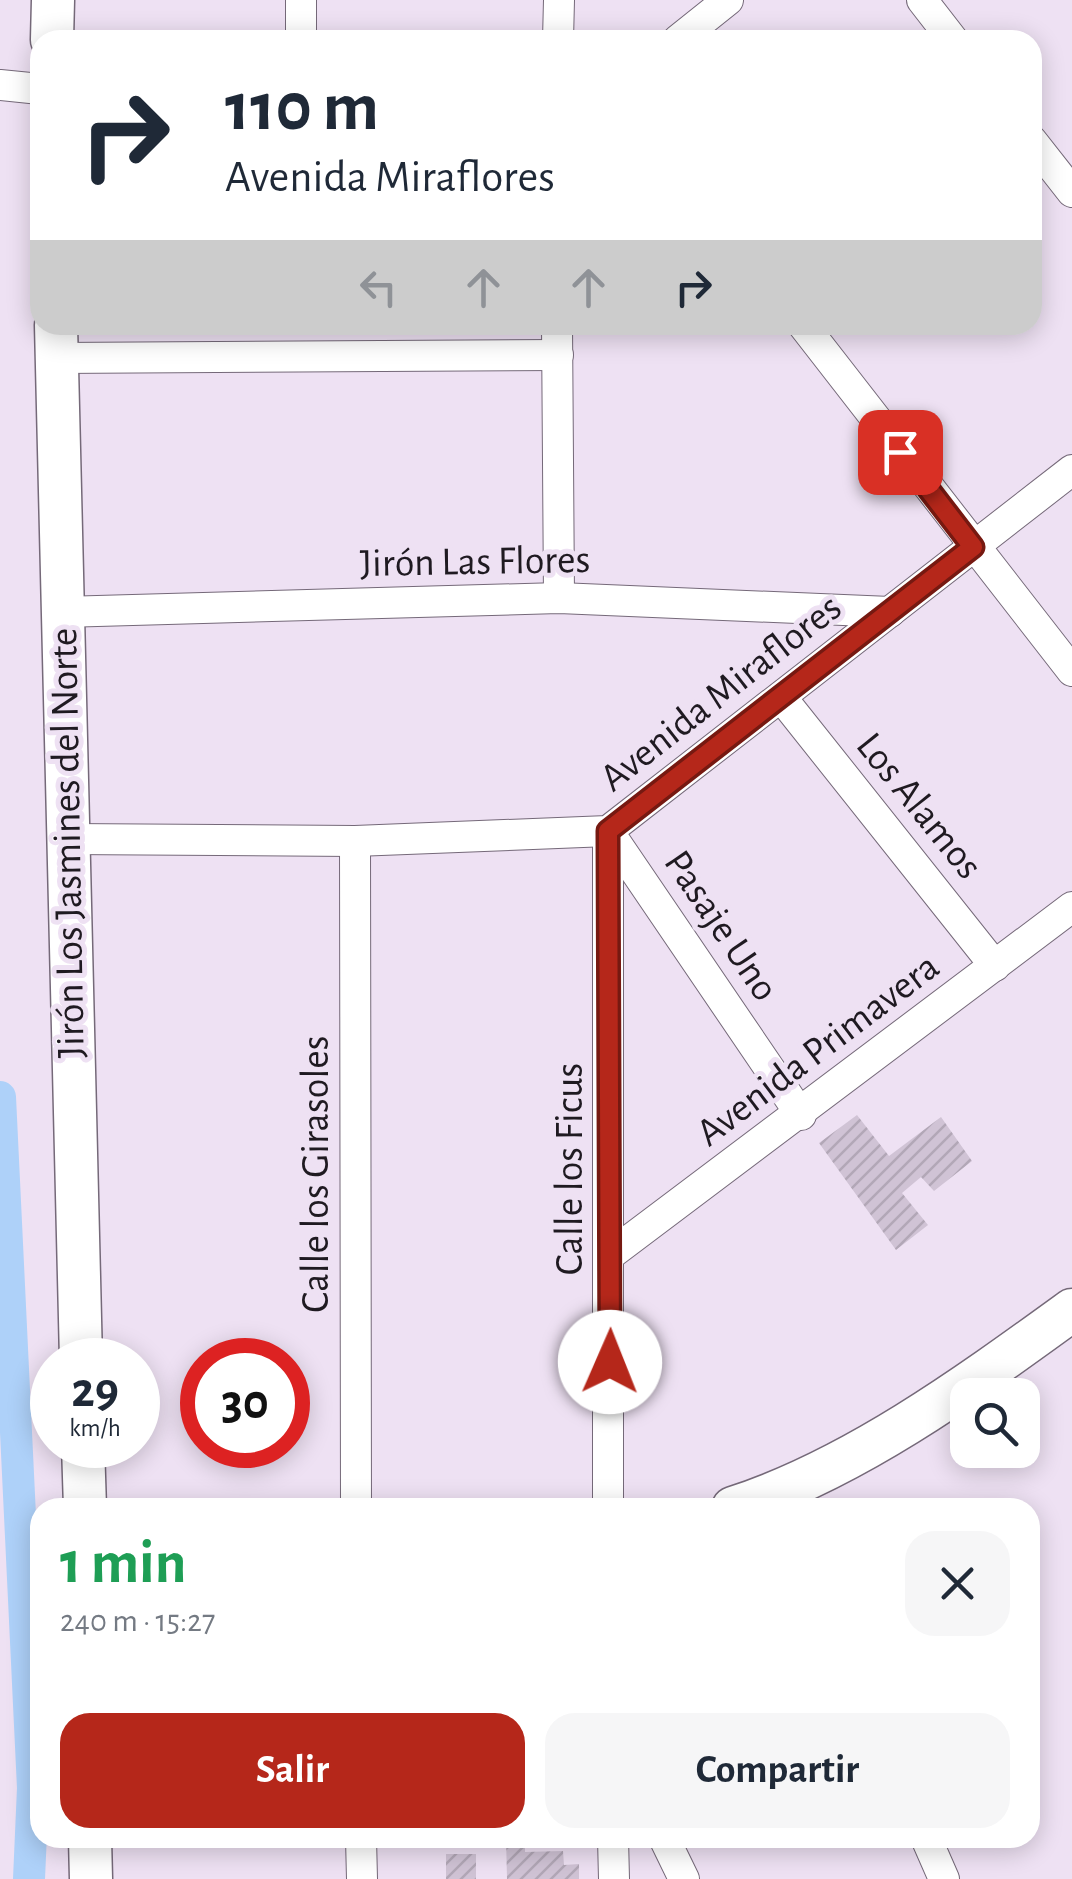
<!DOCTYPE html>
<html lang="es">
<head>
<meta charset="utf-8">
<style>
	body { margin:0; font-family:"Alegreya Sans",sans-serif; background:#f6f6f7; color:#1f2937; height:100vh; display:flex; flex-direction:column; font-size:38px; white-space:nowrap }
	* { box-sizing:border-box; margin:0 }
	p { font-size:32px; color:#747a83 }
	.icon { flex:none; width:55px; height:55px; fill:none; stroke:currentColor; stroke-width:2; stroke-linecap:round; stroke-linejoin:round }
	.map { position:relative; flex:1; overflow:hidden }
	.drawer { position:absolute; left:30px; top:1498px; width:1010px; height:350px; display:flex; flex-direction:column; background:#fff; border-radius:30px; box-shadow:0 5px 25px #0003 }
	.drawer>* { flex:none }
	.banner { position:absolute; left:30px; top:30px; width:1012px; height:305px; border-radius:30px; box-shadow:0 5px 25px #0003; background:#fff; color:#1f2937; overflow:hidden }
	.buttons { position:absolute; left:950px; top:1378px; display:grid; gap:20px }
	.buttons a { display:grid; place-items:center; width:90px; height:90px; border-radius:20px; background:#fff; box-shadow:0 5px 25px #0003; font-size:50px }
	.speed { position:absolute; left:30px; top:1338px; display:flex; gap:20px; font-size:50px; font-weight:700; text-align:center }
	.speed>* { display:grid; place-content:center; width:130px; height:130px; border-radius:50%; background:#fff; box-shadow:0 5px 25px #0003; line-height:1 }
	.speed small { font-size:25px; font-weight:400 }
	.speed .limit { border:15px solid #d22; background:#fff; color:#111 }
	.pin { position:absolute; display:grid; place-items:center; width:85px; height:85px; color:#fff; margin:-42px; border-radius:20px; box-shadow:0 5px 15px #0006 }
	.me { position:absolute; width:110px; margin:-55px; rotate:1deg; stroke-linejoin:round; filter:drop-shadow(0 0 8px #0008) }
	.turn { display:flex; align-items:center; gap:35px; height:210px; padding:0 30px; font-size:45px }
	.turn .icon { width:130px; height:130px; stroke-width:2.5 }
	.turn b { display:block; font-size:70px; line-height:85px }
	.lanes { display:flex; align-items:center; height:95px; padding:0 30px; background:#0003; justify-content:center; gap:50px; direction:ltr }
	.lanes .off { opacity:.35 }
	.round { display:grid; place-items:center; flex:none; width:105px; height:105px; border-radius:30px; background:#f6f6f7 }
	.overview { display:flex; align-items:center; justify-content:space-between; height:170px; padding:0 30px }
	h1 { font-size:60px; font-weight:600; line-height:75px; color:#1e9e55 }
	.primary-button { display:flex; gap:20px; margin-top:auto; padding:20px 30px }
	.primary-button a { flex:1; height:115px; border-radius:30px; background:#b5271a; color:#fff; font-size:40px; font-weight:600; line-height:115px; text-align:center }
	.primary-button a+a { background:#f6f6f7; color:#1f2937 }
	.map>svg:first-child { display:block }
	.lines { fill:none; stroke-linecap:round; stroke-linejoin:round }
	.canal { stroke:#aed1f9; stroke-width:32 }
	.building { fill:url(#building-hatch) }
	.street-casing { stroke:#756979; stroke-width:32 }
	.secondary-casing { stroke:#756979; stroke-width:45 }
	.street { stroke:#fff; stroke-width:30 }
	.secondary { stroke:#fff; stroke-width:42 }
	.route-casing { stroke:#761911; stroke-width:25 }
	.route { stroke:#b5271a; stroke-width:18 }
	.labels { text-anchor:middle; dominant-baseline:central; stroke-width:10; stroke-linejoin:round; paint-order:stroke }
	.street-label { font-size:40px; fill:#1f1a21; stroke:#eee1f3 }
</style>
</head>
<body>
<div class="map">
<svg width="1072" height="1879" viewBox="0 0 1072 1879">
	<defs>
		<pattern id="building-hatch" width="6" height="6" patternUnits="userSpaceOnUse" patternTransform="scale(2.5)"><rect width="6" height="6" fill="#d0c3d5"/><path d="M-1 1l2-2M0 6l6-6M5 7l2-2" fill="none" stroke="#b2a7b7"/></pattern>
	</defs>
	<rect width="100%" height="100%" fill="#eee1f3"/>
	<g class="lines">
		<!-- canal -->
		<polyline class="canal" points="0,1097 33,1788 29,1879"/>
	</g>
	<!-- building -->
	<g class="building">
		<polygon points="857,1115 889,1156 941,1117 972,1161 934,1191 921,1177 902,1193 928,1225 896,1250 819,1143"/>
		<rect x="432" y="1838" width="30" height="9"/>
		<polygon points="506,1838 573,1838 573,1847 525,1847 525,1852 563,1851 564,1865 579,1864 579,1879 507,1879"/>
		<rect x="446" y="1854" width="30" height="25"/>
	</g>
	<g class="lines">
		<defs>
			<g id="street">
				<polyline points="301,0 301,40"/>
				<polyline points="922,0 953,40"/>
				<polyline points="558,40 559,0"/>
				<polyline points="678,40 728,0"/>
				<polyline points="0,85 40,89"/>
				<polyline points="1032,141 1072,192"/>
				<polyline points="557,325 559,598"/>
				<polyline points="803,325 1072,671"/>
				<polyline points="57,358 558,355"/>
				<polyline points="62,612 559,598 890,612"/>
				<polyline points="781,697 995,966"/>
				<polyline points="608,831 801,1115"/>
				<polyline points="68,839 355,841 608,831 1072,470"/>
				<polyline points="355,841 356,1508"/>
				<polyline points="611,1254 1072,907"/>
				<polyline points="608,1508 608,831"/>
				<polyline points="361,1838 362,1879"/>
				<polyline points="613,1838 614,1879"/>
				<polyline points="664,1838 684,1879"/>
				<polyline points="926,1838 944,1879"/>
			</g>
			<g id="secondary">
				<polyline points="52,40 53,0"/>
				<polyline points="56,325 81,1360"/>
				<polyline points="83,1445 85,1508"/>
				<path d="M 733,1508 C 854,1469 970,1384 1072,1310"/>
				<polyline points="90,1838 91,1879"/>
			</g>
		</defs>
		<!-- street casing -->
		<use href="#street" class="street-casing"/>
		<!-- secondary casing -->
		<use href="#secondary" class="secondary-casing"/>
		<!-- street -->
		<use href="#street" class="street"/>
		<!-- secondary -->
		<use href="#secondary" class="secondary"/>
	</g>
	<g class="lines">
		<defs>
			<polyline id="route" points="610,1362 608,831 973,547 900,452"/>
		</defs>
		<!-- route casing -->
		<use href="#route" class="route-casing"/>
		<!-- route -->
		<use href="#route" class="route"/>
	</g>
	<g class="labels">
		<!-- street labels -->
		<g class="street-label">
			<text transform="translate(475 562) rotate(-1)">Jirón Las Flores</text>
			<text transform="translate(721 693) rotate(-38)">Avenida Miraflores</text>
			<text transform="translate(919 806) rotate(51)">Los Alamos</text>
			<text transform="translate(68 843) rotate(-91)">Jirón Los Jasmines del Norte</text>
			<text transform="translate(721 926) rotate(56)">Pasaje Uno</text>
			<text transform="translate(818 1050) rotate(-37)">Avenida Primavera</text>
			<text transform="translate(570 1169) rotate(-90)">Calle los Ficus</text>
			<text transform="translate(316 1174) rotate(-90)">Calle los Girasoles</text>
		</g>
	</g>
</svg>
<div class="buttons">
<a><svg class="icon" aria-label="search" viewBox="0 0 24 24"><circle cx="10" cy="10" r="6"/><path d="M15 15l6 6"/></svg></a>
</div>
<div class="speed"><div>29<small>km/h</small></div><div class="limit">30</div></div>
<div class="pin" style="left:900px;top:452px;background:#d93025"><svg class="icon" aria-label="arrive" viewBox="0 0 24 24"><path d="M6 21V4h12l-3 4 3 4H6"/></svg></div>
<svg class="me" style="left:610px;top:1362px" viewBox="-20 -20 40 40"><circle r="19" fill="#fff"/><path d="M0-13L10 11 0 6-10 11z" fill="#b5271a"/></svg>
<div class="banner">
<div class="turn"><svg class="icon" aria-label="right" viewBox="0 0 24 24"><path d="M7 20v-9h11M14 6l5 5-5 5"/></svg><div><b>110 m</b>Avenida Miraflores</div></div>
<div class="lanes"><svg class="icon off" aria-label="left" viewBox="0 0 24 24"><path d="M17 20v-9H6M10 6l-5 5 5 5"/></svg><svg class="icon off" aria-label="ahead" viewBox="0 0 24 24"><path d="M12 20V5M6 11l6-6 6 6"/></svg><svg class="icon off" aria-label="ahead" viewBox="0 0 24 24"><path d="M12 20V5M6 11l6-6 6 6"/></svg><svg class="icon" aria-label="right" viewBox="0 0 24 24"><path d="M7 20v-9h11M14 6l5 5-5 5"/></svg></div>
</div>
<section class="drawer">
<div class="overview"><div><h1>1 min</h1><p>240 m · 15:27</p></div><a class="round"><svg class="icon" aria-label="close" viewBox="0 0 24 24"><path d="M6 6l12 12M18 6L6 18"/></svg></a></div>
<div class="primary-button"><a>Salir</a><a>Compartir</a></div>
</section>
</div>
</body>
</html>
